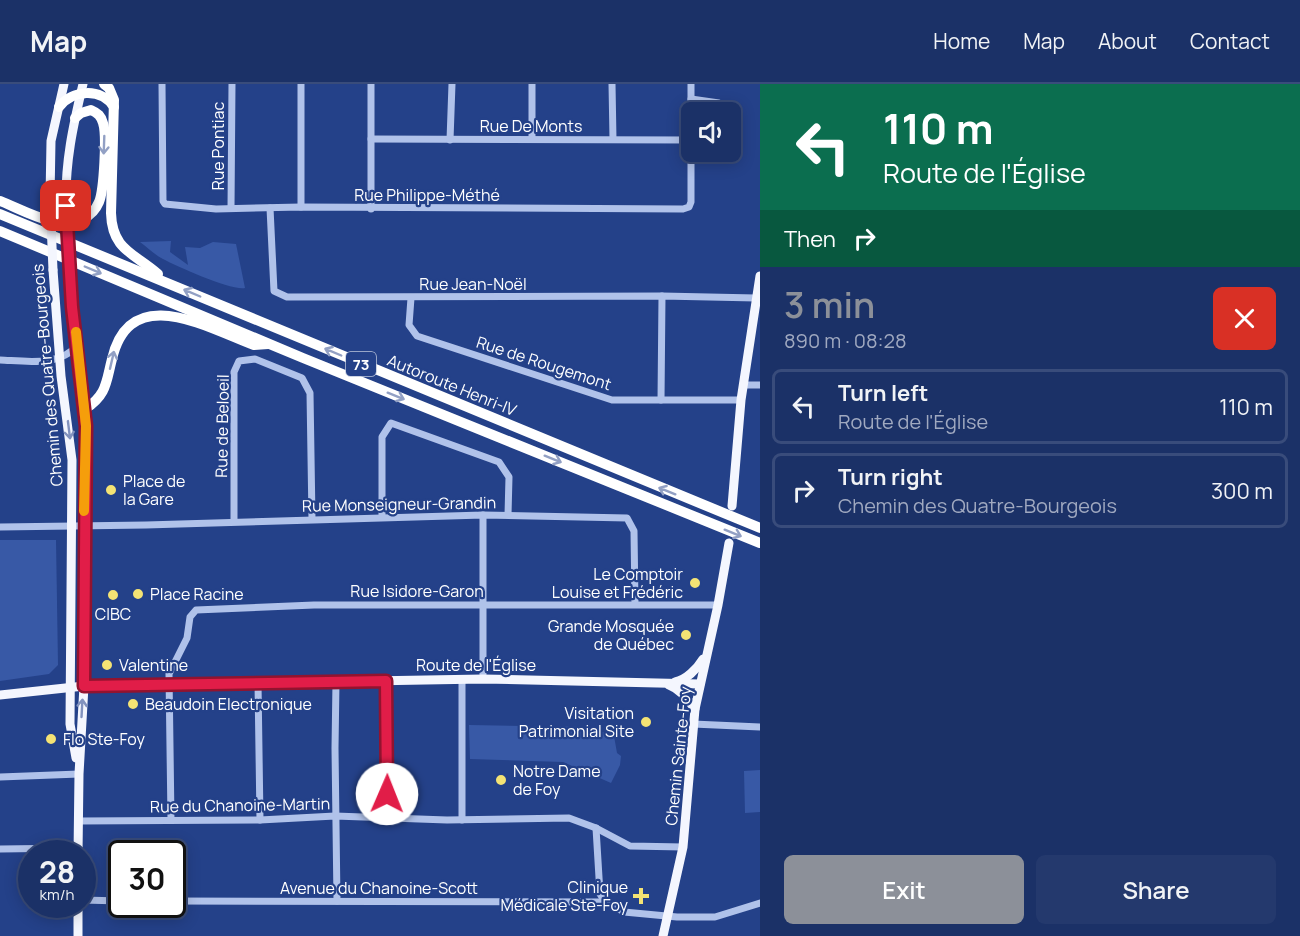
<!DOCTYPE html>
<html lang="en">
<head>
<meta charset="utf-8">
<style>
	body { margin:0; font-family:Manrope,sans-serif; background:#24396d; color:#f1f3f6; height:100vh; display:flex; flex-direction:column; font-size:22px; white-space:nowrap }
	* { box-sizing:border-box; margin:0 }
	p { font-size:20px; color:#a0a9c0 }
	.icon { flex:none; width:33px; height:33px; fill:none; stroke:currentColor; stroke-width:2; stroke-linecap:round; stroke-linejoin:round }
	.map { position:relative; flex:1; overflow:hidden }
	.drawer { display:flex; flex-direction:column; background:#1b3167; width:540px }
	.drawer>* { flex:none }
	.banner { background:#0b6e4f; color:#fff; overflow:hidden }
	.controls { position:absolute; left:681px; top:18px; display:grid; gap:12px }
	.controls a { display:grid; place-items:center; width:60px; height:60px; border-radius:9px; background:#1b3167; box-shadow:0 3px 15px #0003,0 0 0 2px #394c7b; font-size:30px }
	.speed { position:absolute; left:18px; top:756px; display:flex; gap:12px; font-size:30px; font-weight:700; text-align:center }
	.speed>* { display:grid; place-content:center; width:78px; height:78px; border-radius:50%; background:#1b3167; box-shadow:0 3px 15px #0003,0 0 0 2px #394c7b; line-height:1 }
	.speed small { font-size:15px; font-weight:400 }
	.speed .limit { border:3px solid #111; border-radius:9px; background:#fff; color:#111 }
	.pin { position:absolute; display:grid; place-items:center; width:51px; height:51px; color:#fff; margin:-26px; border-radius:12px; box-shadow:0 3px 9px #0006 }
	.me { position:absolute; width:66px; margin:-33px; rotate:1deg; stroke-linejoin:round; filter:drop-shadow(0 0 4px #0008) }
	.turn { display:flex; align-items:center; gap:21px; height:126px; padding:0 24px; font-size:27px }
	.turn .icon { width:78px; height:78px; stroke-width:2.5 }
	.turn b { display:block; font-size:42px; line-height:51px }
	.then { display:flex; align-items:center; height:57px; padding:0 24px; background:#0003; gap:12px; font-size:22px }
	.round { display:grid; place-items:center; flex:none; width:63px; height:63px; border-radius:9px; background:#24396d }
	.headline { display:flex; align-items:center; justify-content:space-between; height:102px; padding:0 24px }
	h1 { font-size:36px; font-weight:600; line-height:45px; color:#8c9099 }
	.action { display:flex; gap:12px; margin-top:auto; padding:12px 24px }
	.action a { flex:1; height:69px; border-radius:9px; background:#8c9099; color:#fff; font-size:24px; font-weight:600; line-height:69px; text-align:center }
	.action a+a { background:#24396d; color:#f1f3f6 }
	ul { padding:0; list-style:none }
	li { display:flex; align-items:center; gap:18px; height:75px; margin:0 12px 9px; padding:0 12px; border:3px solid #394c7b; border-radius:9px }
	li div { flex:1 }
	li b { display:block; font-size:22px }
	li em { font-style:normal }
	header { display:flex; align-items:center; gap:36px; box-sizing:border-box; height:84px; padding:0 30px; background:#1b3167; border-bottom:2px solid #394c7b }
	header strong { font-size:28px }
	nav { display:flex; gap:33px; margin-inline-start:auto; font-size:21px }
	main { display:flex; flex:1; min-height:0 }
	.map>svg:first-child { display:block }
	.green { fill:#3859a6 }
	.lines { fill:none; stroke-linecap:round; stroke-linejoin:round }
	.minor { stroke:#b0c2ea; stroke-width:7 }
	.major { stroke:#f4f6fe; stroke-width:9 }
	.highway { stroke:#fff; stroke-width:10 }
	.major-bridge { stroke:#f4f6fe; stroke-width:9 }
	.oneway { stroke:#92a0c4 }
	.oneway2 { stroke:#8292be }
	.route-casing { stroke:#92132f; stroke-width:15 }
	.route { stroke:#e11d48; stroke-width:10 }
	.slow { stroke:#f59e0b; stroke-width:10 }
	.poi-dot { fill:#f4e374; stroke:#244189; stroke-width:2 }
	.labels { text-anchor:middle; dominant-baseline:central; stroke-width:4.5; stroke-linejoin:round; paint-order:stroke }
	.shield { fill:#244189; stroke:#bdc6dc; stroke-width:1.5 }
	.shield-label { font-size:15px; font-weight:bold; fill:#fff }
	.street-label { font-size:16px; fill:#fff; stroke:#244189 }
	.poi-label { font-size:16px; fill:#fff; stroke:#244189; text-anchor:start }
</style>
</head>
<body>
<header>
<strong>Map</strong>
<nav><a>Home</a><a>Map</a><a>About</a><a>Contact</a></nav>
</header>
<main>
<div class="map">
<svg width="760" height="852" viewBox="0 0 760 852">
	<rect width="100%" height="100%" fill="#244189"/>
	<!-- green -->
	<g class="green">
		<path d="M 171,157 L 170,168 L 188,181 L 185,163 L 200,164 L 213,158 L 236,160 L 245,204 C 232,207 178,183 163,175 C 155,171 148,164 140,158 Z"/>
		<polygon points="0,456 56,456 58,581 49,590 0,597"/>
		<polygon points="469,641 588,643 614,652 617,669 621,672 620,681 611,699 563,678 470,675"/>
		<polygon points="760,686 760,728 745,729 744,687"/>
	</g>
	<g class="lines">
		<!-- minor -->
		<g class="minor">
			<polyline points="162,0 163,117 165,120 216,125 301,123 683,125 689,123 691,118 691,0"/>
			<polyline points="371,0 371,125"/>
			<polyline points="612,0 613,55"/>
			<polyline points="691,15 719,19 720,27 717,28"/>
			<polyline points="371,55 691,56"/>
			<polyline points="532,55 532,0"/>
			<polyline points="450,56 452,0"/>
			<polyline points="301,123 301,0"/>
			<polyline points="231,124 232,0"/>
			<polyline points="270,124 274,207 287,213 662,212 756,214"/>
			<polyline points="411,214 409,241 417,252 612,316 741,316"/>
			<path d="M 0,276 C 25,277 61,283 77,261"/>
			<polyline points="744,301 760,301"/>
			<polyline points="661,316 662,212"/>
			<polyline points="382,433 382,353 391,339 499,378 509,393 508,431"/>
			<polyline points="234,437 234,288 239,277 255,275 302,294 310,309 312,435"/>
			<polyline points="0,443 146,441 483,431 627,434 634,447 635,520"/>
			<polyline points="483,595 483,431"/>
			<polyline points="462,596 462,736"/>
			<polyline points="336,598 335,664 337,817"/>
			<polyline points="258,599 260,736"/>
			<polyline points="693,640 760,643"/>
			<polyline points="0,693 79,690"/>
			<polyline points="386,733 386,597"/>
			<polyline points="171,736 169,590 187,554 190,533 196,526 314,521 718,521"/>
			<polyline points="79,737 260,736 335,732 447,736 569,734 596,744 630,762 683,763"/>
			<polyline points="596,744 600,810 605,818"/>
			<polyline points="0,765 78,764"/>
			<polyline points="82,816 122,817"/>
			<polyline points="172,817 605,818 624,828 677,833 715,833 760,819"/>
		</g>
		<!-- major -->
		<g class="major">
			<polyline points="50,114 51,57 64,0"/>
			<path d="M 66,122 C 65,78 73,42 83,0"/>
			<polyline points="53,186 61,292 72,376 70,640 76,674"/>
			<polyline points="70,193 86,342 84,602 79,690 78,770"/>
			<polyline points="732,422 741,316 760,192"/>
			<path d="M 675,598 C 686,596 697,585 703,575"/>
			<path d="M 669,601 C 680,605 688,615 695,625"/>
			<polyline points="0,611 84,602 483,595 700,600"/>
			<polyline points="78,852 78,820"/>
			<polyline points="663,852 683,763 695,625 718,521 729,459"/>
		</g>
		<!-- highway -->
		<g class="highway">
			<path d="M 104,0 L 109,4 L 114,16 L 111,129 C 112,166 134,169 158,190"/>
			<path d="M 59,23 C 72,6 101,3 114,23"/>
			<path d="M 0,117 C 24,126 58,148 84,134 C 91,131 96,125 99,118 C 104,106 107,51 103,39 C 101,32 98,29 91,26 L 81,29 L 75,34"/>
			<polyline points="0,130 760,444"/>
			<polyline points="0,147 303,274 760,459"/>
			<path d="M 85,325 C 107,311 106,298 112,275 C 130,197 208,244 254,261 L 268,260"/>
		</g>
		<!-- major-bridge -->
		<g class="major-bridge">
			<polyline points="50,114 53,186"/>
			<polyline points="66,122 70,193"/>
		</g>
	</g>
	<!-- one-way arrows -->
	<defs><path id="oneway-shaft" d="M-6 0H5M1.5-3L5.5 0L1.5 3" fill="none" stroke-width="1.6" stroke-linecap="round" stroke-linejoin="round" transform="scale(1.5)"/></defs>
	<g class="oneway">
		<use href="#oneway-shaft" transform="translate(104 61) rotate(92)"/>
		<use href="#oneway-shaft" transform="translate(93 186) rotate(23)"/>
		<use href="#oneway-shaft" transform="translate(192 209) rotate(-157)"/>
		<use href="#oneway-shaft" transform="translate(333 268) rotate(-157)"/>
		<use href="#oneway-shaft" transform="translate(112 276) rotate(-77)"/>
		<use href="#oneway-shaft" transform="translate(396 312) rotate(22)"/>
		<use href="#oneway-shaft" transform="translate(553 375) rotate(22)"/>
		<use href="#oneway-shaft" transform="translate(667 407) rotate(-158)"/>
		<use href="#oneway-shaft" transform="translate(733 449) rotate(22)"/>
	</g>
	<g class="oneway2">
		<use href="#oneway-shaft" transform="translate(69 346) rotate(83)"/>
		<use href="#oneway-shaft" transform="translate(82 624) rotate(-87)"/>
	</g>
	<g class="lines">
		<defs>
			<polyline id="route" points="66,122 72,223 86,342 84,602 386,597 387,710"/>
		</defs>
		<!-- route casing -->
		<use href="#route" class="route-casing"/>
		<!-- route -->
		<use href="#route" class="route"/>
		<!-- slow -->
		<polyline class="slow" points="76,248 86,342 84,427"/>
	</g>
	<!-- markers -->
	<g class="poi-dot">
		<circle cx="111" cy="406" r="6"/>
		<circle cx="695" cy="499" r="6"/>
		<circle cx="138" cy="510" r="6"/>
		<circle cx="113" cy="511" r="6"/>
		<circle cx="686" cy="551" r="6"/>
		<circle cx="107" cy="581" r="6"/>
		<circle cx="133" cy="620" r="6"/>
		<circle cx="646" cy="638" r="6"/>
		<circle cx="51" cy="655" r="6"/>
		<circle cx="501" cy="696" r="6"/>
		<path d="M638 803h6v6h6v6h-6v6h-6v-6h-6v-6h6z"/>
	</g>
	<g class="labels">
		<!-- shield labels -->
		<rect class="shield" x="346" y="268" width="30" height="24" rx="4.5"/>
		<g class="shield-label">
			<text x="361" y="280">73</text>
		</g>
		<!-- street labels -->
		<g class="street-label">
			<text x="531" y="42">Rue De Monts</text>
			<text transform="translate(218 62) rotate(-90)">Rue Pontiac</text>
			<text x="427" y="111">Rue Philippe-Méthé</text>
			<text x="473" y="200">Rue Jean-Noël</text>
			<text transform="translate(544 279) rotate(18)">Rue de Rougemont</text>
			<text transform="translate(47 291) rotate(-95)">Chemin des Quatre-Bourgeois</text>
			<text transform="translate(452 301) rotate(22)">Autoroute Henri-IV</text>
			<text transform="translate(222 342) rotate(-89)">Rue de Beloeil</text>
			<text transform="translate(399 420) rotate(-1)">Rue Monseigneur-Grandin</text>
			<text x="417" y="507">Rue Isidore-Garon</text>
			<text x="476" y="581">Route de l'Église</text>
			<text transform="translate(678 672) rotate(-84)">Chemin Sainte-Foy</text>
			<text transform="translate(240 721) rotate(-1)">Rue du Chanoine-Martin</text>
			<text x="379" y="804">Avenue du Chanoine-Scott</text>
		</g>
		<!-- poi labels -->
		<g class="poi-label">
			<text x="123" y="397">Place de<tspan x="123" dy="18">la Gare</tspan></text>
			<text x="683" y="490" text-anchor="end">Le Comptoir<tspan x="683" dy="18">Louise et Frédéric</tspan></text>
			<text x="150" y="510">Place Racine</text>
			<text x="113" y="530" text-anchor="middle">CIBC</text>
			<text x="674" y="542" text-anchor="end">Grande Mosquée<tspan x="674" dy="18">de Québec</tspan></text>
			<text x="119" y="581">Valentine</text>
			<text x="145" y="620">Beaudoin Electronique</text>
			<text x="634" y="629" text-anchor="end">Visitation<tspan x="634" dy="18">Patrimonial Site</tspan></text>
			<text x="63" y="655">Flo Ste-Foy</text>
			<text x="513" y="687">Notre Dame<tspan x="513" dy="18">de Foy</tspan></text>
			<text x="628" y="803" text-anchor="end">Clinique<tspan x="628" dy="18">Médicale Ste-Foy</tspan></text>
		</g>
	</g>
</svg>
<div class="controls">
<a><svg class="icon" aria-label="sound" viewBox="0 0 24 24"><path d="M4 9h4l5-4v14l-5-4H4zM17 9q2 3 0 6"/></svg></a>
</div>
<div class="speed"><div>28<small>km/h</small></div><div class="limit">30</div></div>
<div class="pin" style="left:66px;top:122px;background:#d93025"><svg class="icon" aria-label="arrive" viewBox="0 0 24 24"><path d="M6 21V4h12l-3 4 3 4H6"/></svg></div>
<svg class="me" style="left:387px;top:710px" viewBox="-20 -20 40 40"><circle r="19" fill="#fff"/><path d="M0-13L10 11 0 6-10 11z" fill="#e11d48"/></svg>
</div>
<section class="drawer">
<div class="banner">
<div class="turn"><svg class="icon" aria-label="left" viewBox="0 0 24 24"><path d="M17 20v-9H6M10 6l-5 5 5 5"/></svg><div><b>110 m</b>Route de l'Église</div></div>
<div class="then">Then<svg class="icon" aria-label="right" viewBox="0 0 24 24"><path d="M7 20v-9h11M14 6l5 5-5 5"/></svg></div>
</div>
<div class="headline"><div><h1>3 min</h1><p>890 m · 08:28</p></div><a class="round" style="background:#d93025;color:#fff"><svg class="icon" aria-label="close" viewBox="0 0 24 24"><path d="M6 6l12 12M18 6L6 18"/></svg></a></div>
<ul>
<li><svg class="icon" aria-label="left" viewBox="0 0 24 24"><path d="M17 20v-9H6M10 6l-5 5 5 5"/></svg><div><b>Turn left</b><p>Route de l'Église</p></div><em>110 m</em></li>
<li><svg class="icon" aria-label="right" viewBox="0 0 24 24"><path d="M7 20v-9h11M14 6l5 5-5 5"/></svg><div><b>Turn right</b><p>Chemin des Quatre-Bourgeois</p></div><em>300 m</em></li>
</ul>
<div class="action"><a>Exit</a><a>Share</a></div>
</section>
</main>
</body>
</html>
